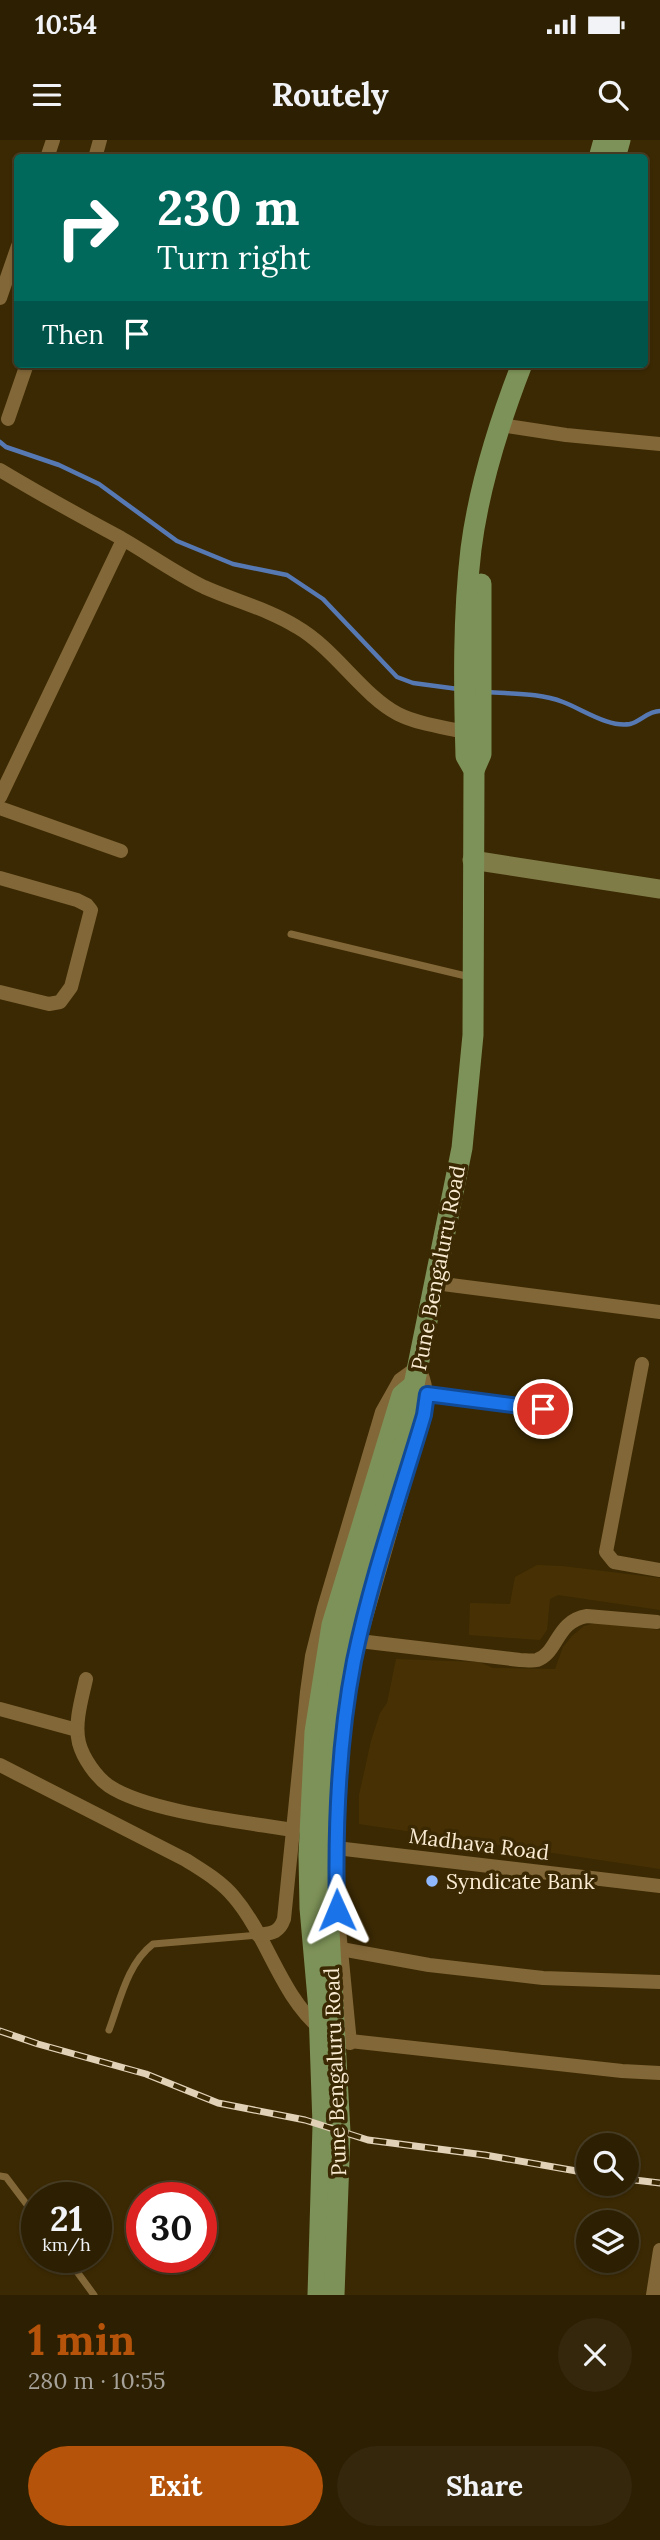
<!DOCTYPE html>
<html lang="en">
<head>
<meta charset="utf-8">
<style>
	body { margin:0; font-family:Lora,serif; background:#34270c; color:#f1f3f6; height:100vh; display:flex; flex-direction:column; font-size:26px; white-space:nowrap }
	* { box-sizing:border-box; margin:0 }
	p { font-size:23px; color:#a6a299 }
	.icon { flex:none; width:38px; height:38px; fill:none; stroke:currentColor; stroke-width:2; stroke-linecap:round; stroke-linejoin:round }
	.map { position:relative; height:2155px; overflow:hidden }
	.sheet { display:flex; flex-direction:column; background:#2c1f02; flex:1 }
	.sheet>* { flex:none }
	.guide { position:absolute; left:14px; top:14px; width:634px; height:214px; border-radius:7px; box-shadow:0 2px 5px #0004,0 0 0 2px #483d24; background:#00695c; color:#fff; overflow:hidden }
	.fabs { position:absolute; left:576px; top:1993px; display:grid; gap:14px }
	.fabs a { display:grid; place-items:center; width:63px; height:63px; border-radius:50%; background:#2c1f02; box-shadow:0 2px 5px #0004,0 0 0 2px #483d24; font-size:35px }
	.speed { position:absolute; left:21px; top:2042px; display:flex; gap:14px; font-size:35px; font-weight:700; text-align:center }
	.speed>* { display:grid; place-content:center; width:91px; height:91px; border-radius:50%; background:#2c1f02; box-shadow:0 2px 5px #0004,0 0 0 2px #483d24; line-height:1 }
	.speed small { font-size:18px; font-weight:400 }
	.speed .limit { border:10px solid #d22; background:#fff; color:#111 }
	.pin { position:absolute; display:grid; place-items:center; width:60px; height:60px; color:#fff; margin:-30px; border:4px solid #fff; border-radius:50%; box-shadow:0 2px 7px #0007 }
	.me { position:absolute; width:77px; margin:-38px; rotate:359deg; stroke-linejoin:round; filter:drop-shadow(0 0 5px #0008) }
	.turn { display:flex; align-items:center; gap:24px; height:147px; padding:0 28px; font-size:32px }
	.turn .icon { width:91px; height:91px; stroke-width:2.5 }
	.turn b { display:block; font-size:49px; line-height:60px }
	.then { display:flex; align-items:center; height:66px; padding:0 28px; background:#0003; gap:14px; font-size:26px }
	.round { display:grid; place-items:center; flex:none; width:74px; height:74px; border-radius:37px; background:#34270c }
	.overview { display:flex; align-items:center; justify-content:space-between; height:119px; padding:0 28px }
	h1 { font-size:42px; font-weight:700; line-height:52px; color:#b45309 }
	.button { display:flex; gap:14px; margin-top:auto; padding:14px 28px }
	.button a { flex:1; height:80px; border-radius:42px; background:#b45309; color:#fff; font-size:28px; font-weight:700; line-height:80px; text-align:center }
	.button a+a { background:#34270c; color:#f1f3f6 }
	.status { display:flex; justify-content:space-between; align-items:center; height:49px; padding:0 35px; background:#2c1f02; direction:ltr }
	.status svg { height:19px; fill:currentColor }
	header { display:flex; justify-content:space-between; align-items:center; height:91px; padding:0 28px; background:#2c1f02; font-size:32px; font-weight:700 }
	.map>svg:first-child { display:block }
	.built { fill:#473104 }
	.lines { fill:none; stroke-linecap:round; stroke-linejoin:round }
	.stream { stroke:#5779b3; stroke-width:4.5 }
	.lane { stroke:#826738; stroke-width:7 }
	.street { stroke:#826738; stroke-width:14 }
	.secondary { stroke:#7f7c48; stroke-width:19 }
	.primary { stroke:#7d9258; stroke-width:21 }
	.rail-casing { stroke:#e1d1b7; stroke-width:7 }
	.rail { stroke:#3b2903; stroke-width:4.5; stroke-dasharray:13; stroke-linecap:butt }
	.route-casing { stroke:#114b97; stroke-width:18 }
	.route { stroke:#1a73e8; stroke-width:12 }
	.poi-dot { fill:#8fb8fd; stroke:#3b2903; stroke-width:2.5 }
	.labels { text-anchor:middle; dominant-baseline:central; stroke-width:7; stroke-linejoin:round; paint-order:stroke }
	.street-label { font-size:21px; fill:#faebd3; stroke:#3b2903 }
	.poi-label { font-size:21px; fill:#faebd3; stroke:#3b2903; text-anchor:start }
</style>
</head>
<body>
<div class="status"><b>10:54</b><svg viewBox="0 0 49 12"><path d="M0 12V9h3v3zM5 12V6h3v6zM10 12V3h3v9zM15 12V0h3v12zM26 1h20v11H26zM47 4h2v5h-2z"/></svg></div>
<header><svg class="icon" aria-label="menu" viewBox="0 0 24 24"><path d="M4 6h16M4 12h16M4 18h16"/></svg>Routely<svg class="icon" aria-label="search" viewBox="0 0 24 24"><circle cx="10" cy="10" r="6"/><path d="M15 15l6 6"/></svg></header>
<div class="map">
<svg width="660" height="2155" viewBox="0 0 660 2155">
	<rect width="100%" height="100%" fill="#3b2903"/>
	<!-- built -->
	<g class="built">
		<polygon points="537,1425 562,1426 660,1438 660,1470 558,1455 550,1459 547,1490 540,1500 469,1495 470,1463 510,1464 515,1437"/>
		<polygon points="599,1482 660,1490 660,1729 359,1684 359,1655 371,1601 380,1573 387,1563 396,1519 479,1522 493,1528 555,1529 563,1507 572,1496 584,1486"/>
	</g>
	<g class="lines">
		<!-- stream -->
		<g class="stream">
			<polyline points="0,302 6,307 59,325 99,344 177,401 233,424 287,435 323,459 397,537 413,543 458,549"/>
			<path d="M 487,552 C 512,554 540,553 563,562 C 582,569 609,588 630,584 C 641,581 648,571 660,571"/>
		</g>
		<!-- lane -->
		<g class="lane">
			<polyline points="291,794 470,837"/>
			<path d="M 109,1890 C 120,1861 127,1824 153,1804 L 258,1795"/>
			<polyline points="0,2036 6,2037 37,2078"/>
			<polyline points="67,2118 94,2155"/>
		</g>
		<!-- street -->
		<g class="street">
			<polyline points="47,18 53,0"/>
			<polyline points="95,18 100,0"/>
			<polyline points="0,158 18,106"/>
			<polyline points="8,279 27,224"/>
			<polyline points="501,285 566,295 660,304"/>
			<path d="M 0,330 C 40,354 80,376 121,398 C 149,414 175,433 204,447 C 235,461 268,469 297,487 C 335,509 362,555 398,574 C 418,584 443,587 465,592"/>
			<polyline points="0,657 123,400"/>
			<polyline points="0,668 121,711"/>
			<polyline points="0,738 77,760 87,765 91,770 71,847 60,862 49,864 0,852"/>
			<polyline points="435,1143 660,1172"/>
			<polyline points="642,1224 606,1412 614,1422 660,1430"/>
			<polyline points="427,1254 566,1272"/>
			<path d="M 359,1501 L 520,1520 C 525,1520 532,1521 537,1520 C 558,1513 556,1481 587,1476 L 657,1482"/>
			<path d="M 86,1539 C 82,1558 74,1583 79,1603 C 83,1618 96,1637 109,1646 C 148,1672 245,1682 293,1690"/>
			<polyline points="0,1569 77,1590"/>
			<path d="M 0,1625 L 186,1720 C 203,1731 221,1741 234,1757 C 268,1797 280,1855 321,1889"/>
			<polyline points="336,1708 660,1746"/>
			<polyline points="338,1779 350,1903"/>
			<path d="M 258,1795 C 272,1793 279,1793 284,1779 L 307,1552 L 312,1516 L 324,1468 L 382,1272 L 400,1240 L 418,1227 C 427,1244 427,1256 424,1275 L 354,1519 L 345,1582 L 336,1675"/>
			<polyline points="341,1809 429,1825 543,1838 660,1842"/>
			<polyline points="341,1900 622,1931 660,1933"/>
			<polyline points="653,2155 660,2110"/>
		</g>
		<!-- secondary -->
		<polyline class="secondary" points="472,720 660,749"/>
		<!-- primary -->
		<g class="primary">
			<polyline points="599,18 604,0"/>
			<polyline points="615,18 620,0"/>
			<polyline points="474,630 481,614 481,444"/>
			<polyline points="318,2155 323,1985 319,1870 310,1768 309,1715 315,1592 332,1485 402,1255 414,1245"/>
			<path d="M 334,2155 L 340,1992 L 327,1754 L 327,1623 L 340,1532 L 354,1475 L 417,1259 L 414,1245 L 462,1008 L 473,895 L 474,630 L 466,616 C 464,547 463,477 471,409 C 479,346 499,283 522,224"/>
		</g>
		<defs>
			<g id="rail">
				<polyline points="0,1891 38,1904 146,1934 218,1963 305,1980 368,2000 485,2015 588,2033"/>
				<polyline points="626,2039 660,2043"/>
			</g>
		</defs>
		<!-- rail casing -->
		<use href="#rail" class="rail-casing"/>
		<!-- rail -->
		<use href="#rail" class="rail"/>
	</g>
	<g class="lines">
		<defs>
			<path id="route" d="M 337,1770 C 335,1687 338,1603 354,1521 C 371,1438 400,1356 424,1275 L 427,1254 L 543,1269"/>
		</defs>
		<!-- route casing -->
		<use href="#route" class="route-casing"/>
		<!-- route -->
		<use href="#route" class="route"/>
	</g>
	<!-- markers -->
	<circle class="poi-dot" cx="432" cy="1741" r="7"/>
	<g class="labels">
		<!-- street labels -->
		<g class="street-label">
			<text transform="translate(438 1128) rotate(-79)">Pune Bengaluru Road</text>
			<text transform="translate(479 1704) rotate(7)">Madhava Road</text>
			<text transform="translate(335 1932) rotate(-92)">Pune Bengaluru Road</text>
		</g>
		<!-- poi labels -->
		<g class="poi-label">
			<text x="446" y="1741">Syndicate Bank</text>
		</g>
	</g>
</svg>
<div class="fabs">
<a><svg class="icon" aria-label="search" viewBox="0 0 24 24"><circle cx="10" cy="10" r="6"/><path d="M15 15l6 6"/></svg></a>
<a><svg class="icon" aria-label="layers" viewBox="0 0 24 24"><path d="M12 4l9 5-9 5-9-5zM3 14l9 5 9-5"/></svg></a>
</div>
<div class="speed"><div>21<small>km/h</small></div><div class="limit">30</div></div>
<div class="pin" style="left:543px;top:1269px;background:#d93025"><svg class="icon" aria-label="arrive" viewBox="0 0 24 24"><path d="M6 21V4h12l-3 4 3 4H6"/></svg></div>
<svg class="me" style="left:337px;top:1770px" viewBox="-20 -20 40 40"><path d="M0-17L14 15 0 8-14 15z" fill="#1a73e8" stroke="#fff" stroke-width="4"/></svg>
<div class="guide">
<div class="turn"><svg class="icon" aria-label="right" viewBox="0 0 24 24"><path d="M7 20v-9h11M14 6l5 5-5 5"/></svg><div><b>230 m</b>Turn right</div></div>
<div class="then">Then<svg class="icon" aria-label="arrive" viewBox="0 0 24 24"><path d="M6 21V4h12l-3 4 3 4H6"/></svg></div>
</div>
</div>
<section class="sheet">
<div class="overview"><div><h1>1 min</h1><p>280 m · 10:55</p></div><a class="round"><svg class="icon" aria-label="close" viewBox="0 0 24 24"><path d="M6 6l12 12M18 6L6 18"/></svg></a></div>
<div class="button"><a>Exit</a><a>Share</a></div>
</section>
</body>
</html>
